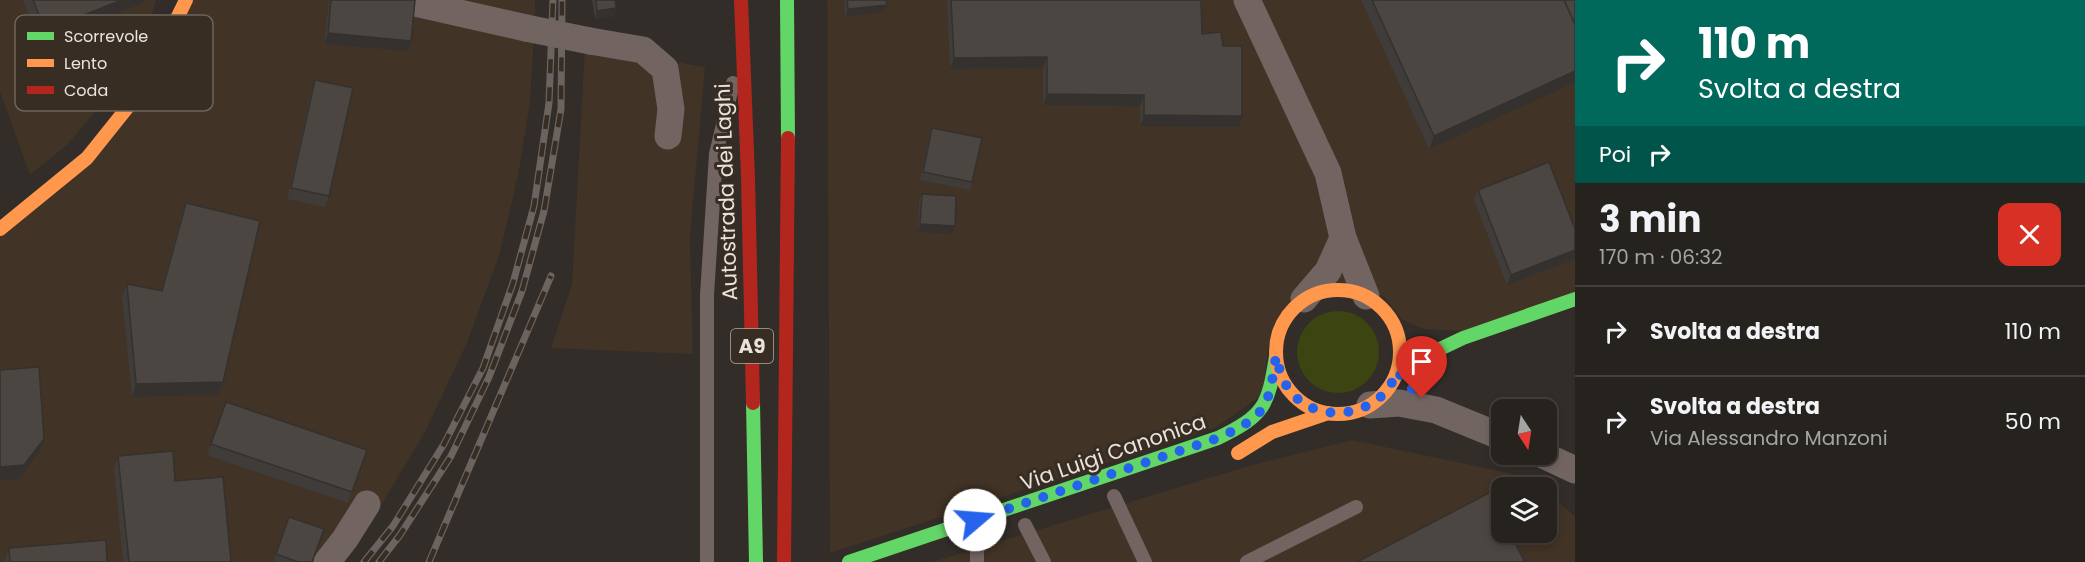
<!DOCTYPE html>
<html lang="it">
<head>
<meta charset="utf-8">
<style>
	body { margin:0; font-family:Poppins,sans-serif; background:#2e2a27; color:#f1f3f6; height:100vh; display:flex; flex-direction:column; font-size:22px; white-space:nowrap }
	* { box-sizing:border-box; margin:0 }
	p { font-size:20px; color:#a4a4a4 }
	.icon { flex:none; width:33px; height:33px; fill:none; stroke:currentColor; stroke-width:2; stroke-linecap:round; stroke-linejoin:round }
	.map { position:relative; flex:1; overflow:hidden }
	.panel { display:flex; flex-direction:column; background:#26221e; width:510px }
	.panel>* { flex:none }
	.hud { background:#00695c; color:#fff; overflow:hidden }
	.needle { width:39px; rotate:168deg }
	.fabs { position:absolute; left:1491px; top:399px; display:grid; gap:12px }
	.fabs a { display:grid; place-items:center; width:66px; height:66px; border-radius:12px; background:#26221e; box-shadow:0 3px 9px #0003,0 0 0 2px #423f3c; font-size:30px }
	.pin { position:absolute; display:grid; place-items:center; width:51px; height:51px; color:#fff; margin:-62px -26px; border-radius:50% 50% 50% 0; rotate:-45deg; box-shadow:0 0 6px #0007 }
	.pin .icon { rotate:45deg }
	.me { position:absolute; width:66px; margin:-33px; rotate:72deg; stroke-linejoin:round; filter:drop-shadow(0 0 4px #0008) }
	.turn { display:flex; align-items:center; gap:21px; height:126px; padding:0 24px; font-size:27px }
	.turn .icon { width:78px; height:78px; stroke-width:2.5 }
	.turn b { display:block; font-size:42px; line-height:51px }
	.then { display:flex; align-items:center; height:57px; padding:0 24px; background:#0003; gap:12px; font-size:22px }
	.round { display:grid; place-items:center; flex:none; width:63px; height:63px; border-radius:12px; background:#2e2a27 }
	.summary { display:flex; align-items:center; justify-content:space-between; height:102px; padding:0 24px }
	h1 { font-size:36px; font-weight:700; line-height:45px }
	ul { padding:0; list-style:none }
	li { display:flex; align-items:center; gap:18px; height:90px; padding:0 24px; border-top:2px solid #423f3c }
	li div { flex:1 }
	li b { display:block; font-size:22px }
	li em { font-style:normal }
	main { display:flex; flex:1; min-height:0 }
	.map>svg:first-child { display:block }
	.built { fill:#413325 }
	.green { fill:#3c4412 }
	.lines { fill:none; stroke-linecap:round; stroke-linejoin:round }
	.lane { stroke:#716461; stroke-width:14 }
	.street { stroke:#716461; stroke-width:27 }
	.fast { stroke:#63d668; stroke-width:14 }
	.slow { stroke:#ff974d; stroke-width:14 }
	.jam { stroke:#b3261e; stroke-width:14 }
	.rail-casing { stroke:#6a635f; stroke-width:7 }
	.rail { stroke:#372d23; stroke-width:4.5; stroke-dasharray:14; stroke-linecap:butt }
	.street-bridge { stroke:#716461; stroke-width:27 }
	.wall { fill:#403c39 }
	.shaded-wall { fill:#34312e }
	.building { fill:#4b4642; stroke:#34312e; stroke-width:1.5 }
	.route { stroke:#2563eb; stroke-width:10; stroke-dasharray:0 18 }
	.labels { text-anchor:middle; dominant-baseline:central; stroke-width:6; stroke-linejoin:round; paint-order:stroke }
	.shield { fill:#372d23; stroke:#b4aca5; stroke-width:1.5 }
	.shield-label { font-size:20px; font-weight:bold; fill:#eae3dd }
	.street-label { font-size:21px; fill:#eae3dd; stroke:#372d23 }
	.key { fill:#372d23; stroke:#6d645b; stroke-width:1.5 }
	.key-label { font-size:16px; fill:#eae3dd }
</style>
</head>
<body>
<main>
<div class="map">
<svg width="1575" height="562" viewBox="0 0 1575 562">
	<rect width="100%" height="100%" fill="#322d28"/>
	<!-- built -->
	<g class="built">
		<polygon points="0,0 156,0 150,21 121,81 67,145 30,175 0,92"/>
		<polygon points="192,0 381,0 534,35 530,102 518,176 499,256 466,345 425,432 383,502 340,562 0,562 0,236 90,161"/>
		<polygon points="443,0 535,0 535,21"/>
		<polygon points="827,0 1575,0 1575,292 1470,331 1424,329 1403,320 1383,296 1352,283 1325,284 1293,299 1276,319 1269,343 1262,395 1215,428 830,553"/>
		<polygon points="585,46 705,67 690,237 693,354 551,348 572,284"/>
		<polygon points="1352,440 1527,477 1540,487 1502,488 1502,532 1546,532 1547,493 1575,516 1575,562 932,562 1252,465"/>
	</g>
	<!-- green -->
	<circle class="green" cx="1338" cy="352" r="41"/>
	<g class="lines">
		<!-- lane -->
		<g class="lane">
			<polyline points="1114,496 1145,562"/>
			<polyline points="1025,525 1044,562"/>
			<polyline points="977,540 977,562"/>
			<polyline points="707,562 707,295 716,154 733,83"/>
			<polyline points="1247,562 1356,507"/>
		</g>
		<!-- street -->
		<g class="street">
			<polyline points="402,0 526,28"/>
			<polyline points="1247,0 1328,173 1343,238 1366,296"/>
			<polyline points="590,41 643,50 665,69 671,109 668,136"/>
			<polyline points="1304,299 1328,271 1343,238"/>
			<polyline points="1370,405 1399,403 1436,410 1502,437"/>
			<polyline points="1541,454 1575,470"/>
			<polyline points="327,562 345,539 367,504"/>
		</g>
		<!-- fast -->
		<g class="fast">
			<polyline points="787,0 788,138"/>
			<polyline points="1398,369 1463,338 1575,299"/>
			<polyline points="753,403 756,562"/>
			<path d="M 849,562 L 1218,438 C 1265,415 1268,406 1276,356"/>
		</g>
		<!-- slow -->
		<g class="slow">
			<polyline points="0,229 87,158 143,88 186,0"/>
			<circle cx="1338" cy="352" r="62"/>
			<polyline points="1238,453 1272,432 1328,413"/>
		</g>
		<!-- jam -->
		<g class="jam">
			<polyline points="741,0 748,177 753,403"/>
			<polyline points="784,562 788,138"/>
		</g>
		<defs>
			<g id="rail">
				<polyline points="364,562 393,526 444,444 483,368 513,283 534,206 549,103 553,0"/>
				<polyline points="379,562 400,535 451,456 489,377 522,291 544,211 561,109 562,0"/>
				<polyline points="429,562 551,276"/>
			</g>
		</defs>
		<!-- rail casing -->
		<use href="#rail" class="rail-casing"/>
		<!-- rail -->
		<use href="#rail" class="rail"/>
		<!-- street-bridge -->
		<polyline class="street-bridge" points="526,28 590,41"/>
	</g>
	<!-- wall -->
	<g class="wall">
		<polygon points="23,0 144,0 143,3 40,43"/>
		<polygon points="329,0 415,0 411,41 408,51 324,44"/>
		<polygon points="592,0 615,0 616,8 614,16 595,19"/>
		<polygon points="844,0 886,0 887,5 884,12 845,17"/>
		<polygon points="947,0 1201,0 1202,34 1223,46 1242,116 1239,127 1140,126 1140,106 1043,105 1043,68 950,69"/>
		<polygon points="1361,0 1575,0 1429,149"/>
		<polygon points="315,80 329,196 325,207 287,199 311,91"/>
		<polygon points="932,128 972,182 970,190 920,180 929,136"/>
		<polygon points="1478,190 1575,229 1575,259 1507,285 1474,200"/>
		<polygon points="922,194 952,234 918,232 919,201"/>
		<polygon points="186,203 223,382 218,395 132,397 122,297 127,284 161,291 181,216"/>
		<polygon points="226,402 367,450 348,503 207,455"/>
		<polygon points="118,456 175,481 231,562 123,562 114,469"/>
		<polygon points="289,517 312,562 273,562"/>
		<polygon points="9,548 107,562 4,562"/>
	</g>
	<!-- shaded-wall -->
	<g class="shaded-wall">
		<polygon points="122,0 144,0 143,3 40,43 45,30"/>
		<polygon points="887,5 884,12 845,17 848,9"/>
		<polygon points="616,8 614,16 595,19 597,11"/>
		<polygon points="328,33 411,41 408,51 324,44"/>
		<polygon points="1047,57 1043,68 950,69 954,58"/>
		<polygon points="1575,71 1575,82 1429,149 1434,136"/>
		<polygon points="1047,94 1144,95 1140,106 1043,105"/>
		<polygon points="1144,115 1242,116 1239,127 1140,126"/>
		<polygon points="920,224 955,226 952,234 918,232"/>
		<polygon points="1575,250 1575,259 1507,285 1511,275"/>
		<polygon points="223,382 218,395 132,397 136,384"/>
		<polygon points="44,439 39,452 19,479 0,480 0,467"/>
	</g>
	<!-- building -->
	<g class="building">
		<polygon points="33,0 122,0 45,30"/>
		<polygon points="331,0 415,0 411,41 328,33"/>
		<polygon points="596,0 615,0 616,8 597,11"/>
		<polygon points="847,0 886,0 887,5 848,9"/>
		<polygon points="951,0 1201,0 1202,34 1221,32 1223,46 1242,46 1242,116 1144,115 1144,95 1047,94 1047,57 954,58"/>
		<polygon points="1372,0 1564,0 1575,24 1575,71 1434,136"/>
		<polygon points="1564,0 1575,0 1575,24"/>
		<polygon points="315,80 353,88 329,196 291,188"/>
		<polygon points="932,128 982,138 972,182 923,172"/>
		<polygon points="1549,162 1575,229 1575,250 1511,275 1478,190"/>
		<polygon points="922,194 956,196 955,226 920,224"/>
		<polygon points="186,203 260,221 223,382 136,384 127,284 162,291"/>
		<polygon points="39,367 44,439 24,465 0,467 0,370"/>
		<polygon points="226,402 367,450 352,492 211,444"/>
		<polygon points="173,451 175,481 223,477 231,562 129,562 118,456"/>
		<polygon points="1489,493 1502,518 1502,532 1509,532 1525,562 1357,562"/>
		<polygon points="289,517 324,529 312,562 298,562 276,554"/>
		<polygon points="106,540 107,562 10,562 9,548"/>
	</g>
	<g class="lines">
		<!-- route -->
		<path class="route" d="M 975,520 L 1218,438 C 1268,415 1268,408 1276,356 C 1279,369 1282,380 1290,391 C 1314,422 1365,419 1389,388 C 1392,383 1395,376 1397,371 L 1409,386 L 1422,398"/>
	</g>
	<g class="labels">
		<!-- shield labels -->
		<rect class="shield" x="731" y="329" width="42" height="34" rx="4.5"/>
		<g class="shield-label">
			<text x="752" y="346">A9</text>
		</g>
		<!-- street labels -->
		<g class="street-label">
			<text transform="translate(726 192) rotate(-92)">Autostrada dei Laghi</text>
			<text transform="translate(1113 452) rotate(-19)">Via Luigi Canonica</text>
		</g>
	</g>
	<!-- legend -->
	<rect x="15" y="15" width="198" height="96" rx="9" class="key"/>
	<rect x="27" y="32" width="27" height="8" fill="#63d668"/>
	<rect x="27" y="59" width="27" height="8" fill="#ff974d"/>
	<rect x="27" y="86" width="27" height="8" fill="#b3261e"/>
	<g class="key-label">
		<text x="64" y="42">Scorrevole</text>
		<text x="64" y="69">Lento</text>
		<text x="64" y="96">Coda</text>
	</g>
</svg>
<div class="fabs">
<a><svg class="needle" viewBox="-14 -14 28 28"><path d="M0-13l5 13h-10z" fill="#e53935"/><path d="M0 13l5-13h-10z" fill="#a4a4a4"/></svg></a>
<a><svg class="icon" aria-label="layers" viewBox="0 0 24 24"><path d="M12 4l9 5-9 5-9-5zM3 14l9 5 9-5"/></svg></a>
</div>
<div class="pin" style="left:1422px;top:398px;background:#d93025"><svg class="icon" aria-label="arrive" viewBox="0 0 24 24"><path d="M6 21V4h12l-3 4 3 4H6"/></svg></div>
<svg class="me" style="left:975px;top:520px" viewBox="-20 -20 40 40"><circle r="19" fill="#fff"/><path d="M0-13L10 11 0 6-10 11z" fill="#2563eb"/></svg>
</div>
<section class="panel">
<div class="hud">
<div class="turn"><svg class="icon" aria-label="right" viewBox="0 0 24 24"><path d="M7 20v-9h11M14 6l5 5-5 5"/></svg><div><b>110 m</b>Svolta a destra</div></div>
<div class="then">Poi<svg class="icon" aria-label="right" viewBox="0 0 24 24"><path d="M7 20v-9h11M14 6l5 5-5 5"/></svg></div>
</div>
<div class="summary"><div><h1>3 min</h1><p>170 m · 06:32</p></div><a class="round" style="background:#d93025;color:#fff"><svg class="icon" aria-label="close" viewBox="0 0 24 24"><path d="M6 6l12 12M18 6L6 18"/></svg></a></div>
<ul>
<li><svg class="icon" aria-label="right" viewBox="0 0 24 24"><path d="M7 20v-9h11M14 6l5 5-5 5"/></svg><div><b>Svolta a destra</b></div><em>110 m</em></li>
<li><svg class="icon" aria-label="right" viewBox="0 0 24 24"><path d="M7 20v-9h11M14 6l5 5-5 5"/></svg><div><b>Svolta a destra</b><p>Via Alessandro Manzoni</p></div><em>50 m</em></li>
</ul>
</section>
</main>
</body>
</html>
